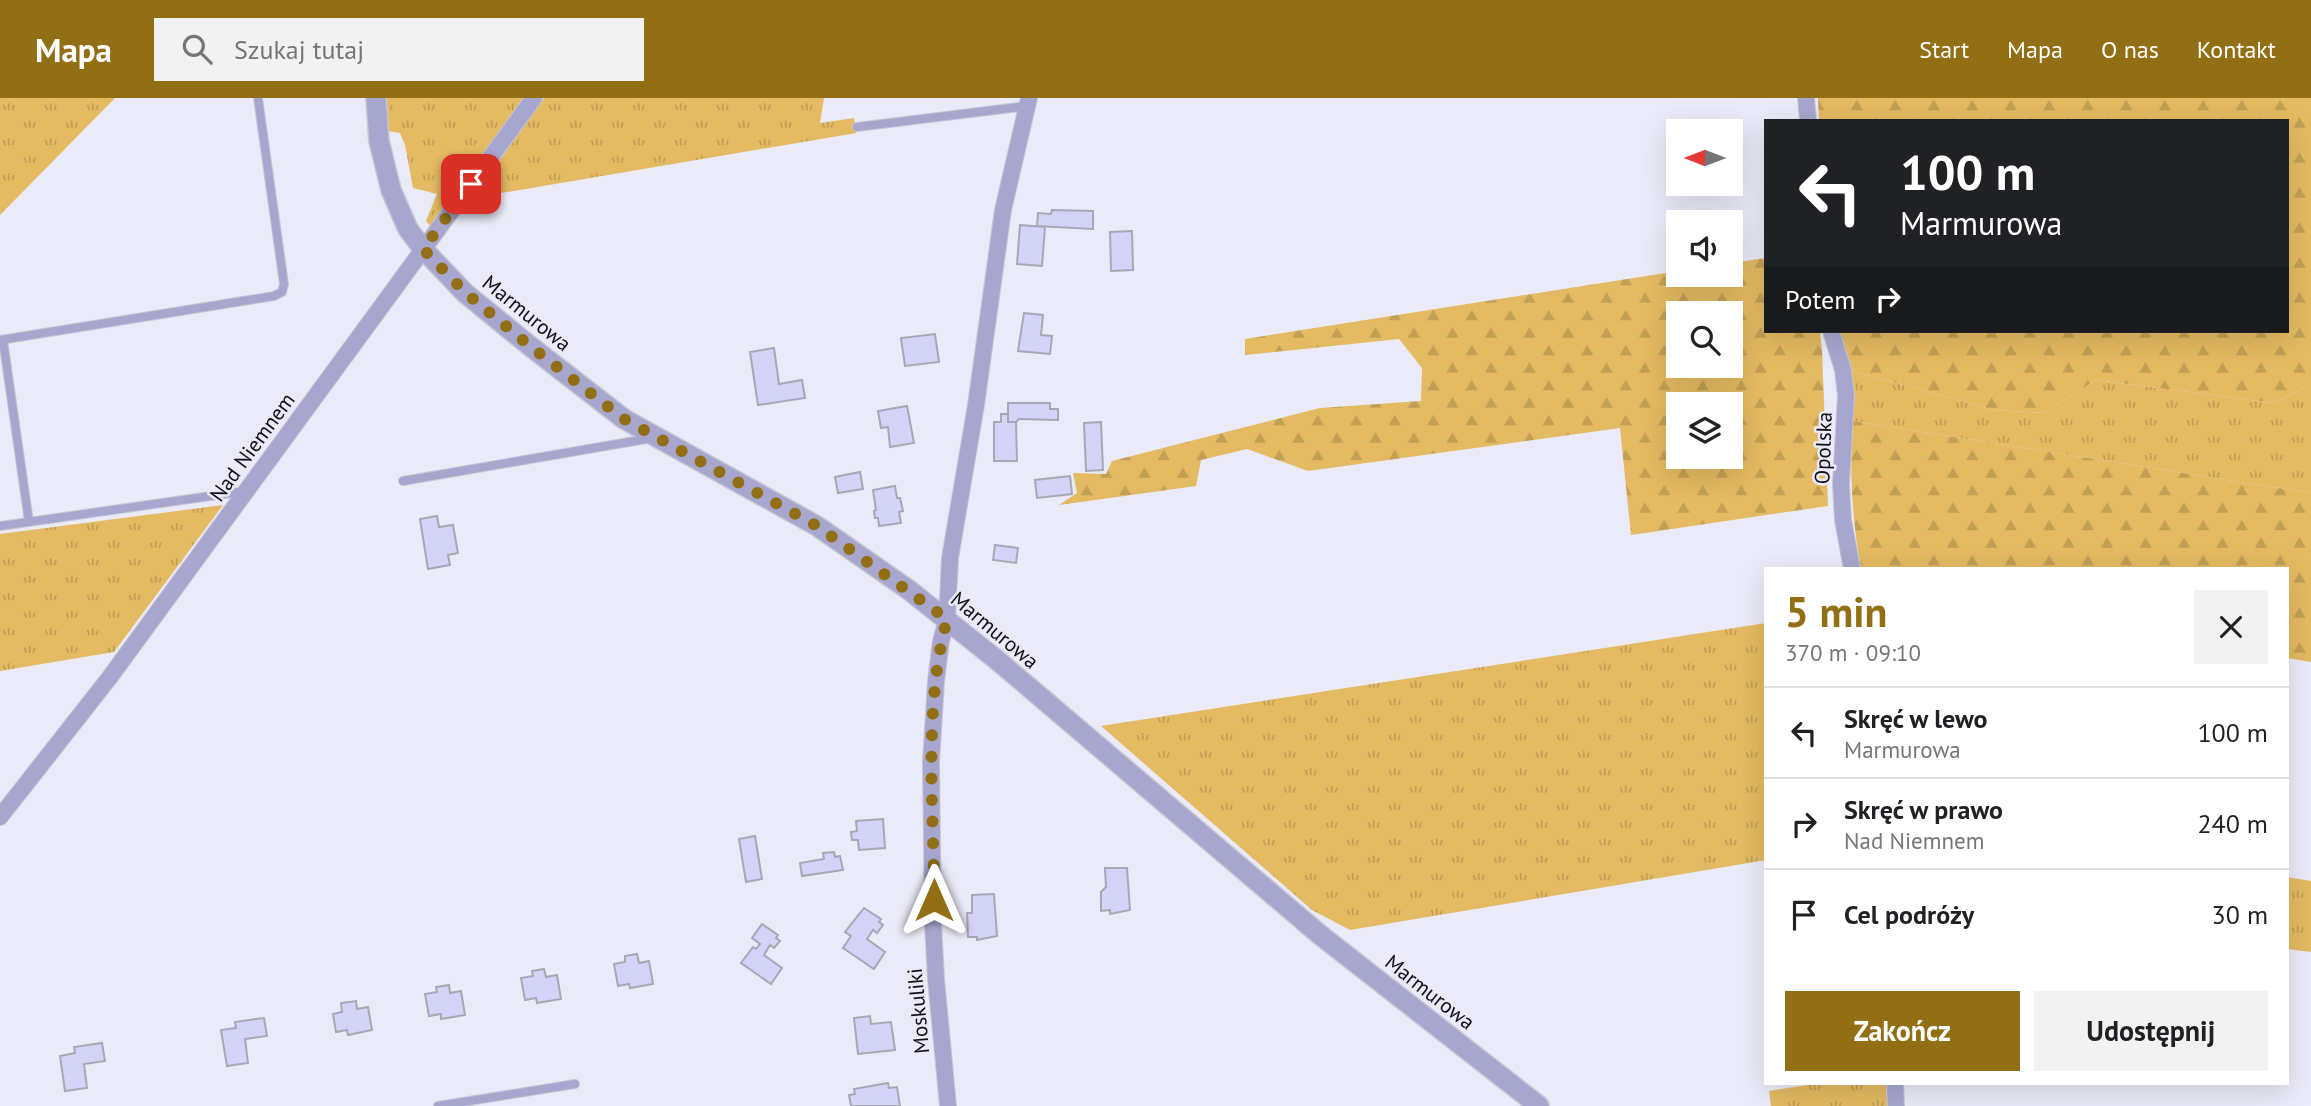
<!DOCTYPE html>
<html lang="pl">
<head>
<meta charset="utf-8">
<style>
	body { margin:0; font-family:"PT Sans",sans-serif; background:#f2f2f2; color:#202124; height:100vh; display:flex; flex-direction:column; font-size:26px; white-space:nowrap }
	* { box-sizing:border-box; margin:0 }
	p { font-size:23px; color:#757577 }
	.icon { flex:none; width:38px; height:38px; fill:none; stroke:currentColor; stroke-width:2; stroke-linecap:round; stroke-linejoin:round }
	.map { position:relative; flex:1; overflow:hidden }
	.details { position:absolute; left:1764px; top:469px; width:525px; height:518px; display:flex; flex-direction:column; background:#fff; border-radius:0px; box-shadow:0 7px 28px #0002 }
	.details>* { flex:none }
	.hud { position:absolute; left:1764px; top:21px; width:525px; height:214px; border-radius:0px; box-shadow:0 7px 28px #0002; background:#202124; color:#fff; overflow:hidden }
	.needle { width:46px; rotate:270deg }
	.fabs { position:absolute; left:1666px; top:21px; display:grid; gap:14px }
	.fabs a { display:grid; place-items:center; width:77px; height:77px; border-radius:0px; background:#fff; box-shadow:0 7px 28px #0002; font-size:35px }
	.pin { position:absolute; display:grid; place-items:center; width:60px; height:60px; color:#fff; margin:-30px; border-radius:14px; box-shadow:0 4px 10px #0006 }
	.me { position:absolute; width:77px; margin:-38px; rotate:0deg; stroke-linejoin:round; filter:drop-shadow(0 0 5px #0008) }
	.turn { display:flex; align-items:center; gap:24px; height:147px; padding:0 21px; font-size:32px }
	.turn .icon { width:91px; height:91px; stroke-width:2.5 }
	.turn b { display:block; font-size:49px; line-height:60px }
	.then { display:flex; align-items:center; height:66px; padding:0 21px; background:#0003; gap:14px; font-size:26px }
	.round { display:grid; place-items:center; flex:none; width:74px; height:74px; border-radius:0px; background:#f2f2f2 }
	.summary { display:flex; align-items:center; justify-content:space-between; height:119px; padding:0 21px }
	h1 { font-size:42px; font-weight:700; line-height:52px; color:#926e15 }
	.primary-button { display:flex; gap:14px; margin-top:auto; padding:14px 21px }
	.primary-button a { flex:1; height:80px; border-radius:0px; background:#926e15; color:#fff; font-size:28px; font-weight:700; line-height:80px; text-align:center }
	.primary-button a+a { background:#f2f2f2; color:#202124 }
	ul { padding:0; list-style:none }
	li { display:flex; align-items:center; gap:21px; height:91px; padding:0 21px; border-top:2px solid #e0e0e0 }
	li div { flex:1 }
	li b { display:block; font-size:26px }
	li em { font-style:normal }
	header { display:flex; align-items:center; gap:42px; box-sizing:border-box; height:98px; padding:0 35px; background:#926e15; color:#fff }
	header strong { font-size:33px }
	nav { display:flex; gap:38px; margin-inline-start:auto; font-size:24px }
	.search { width:490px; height:63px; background:#f2f2f2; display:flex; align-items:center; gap:18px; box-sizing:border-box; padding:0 24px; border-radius:0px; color:#757577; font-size:26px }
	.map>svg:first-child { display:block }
	.grass { fill:url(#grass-tufts) }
	.forest { fill:url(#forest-firs); fill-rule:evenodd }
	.building { fill:#d4d3f8; stroke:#a8a8b5; stroke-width:2 }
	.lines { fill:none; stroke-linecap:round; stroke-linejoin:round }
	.service-casing { stroke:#c7c7d4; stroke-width:10 }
	.minor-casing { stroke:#c7c7d4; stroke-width:18 }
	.tertiary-casing { stroke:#c7c7d4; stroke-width:22 }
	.service { stroke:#a7a6ce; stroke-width:8 }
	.minor { stroke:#a7a6ce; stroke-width:16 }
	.tertiary { stroke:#a7a6ce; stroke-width:19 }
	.route { stroke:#926e15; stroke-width:12; stroke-dasharray:0 21.6 }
	.labels { text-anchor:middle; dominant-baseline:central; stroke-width:5; stroke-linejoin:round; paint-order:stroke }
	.street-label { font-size:21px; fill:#0f0f14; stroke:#eaeaf8 }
</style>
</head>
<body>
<header>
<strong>Mapa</strong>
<div class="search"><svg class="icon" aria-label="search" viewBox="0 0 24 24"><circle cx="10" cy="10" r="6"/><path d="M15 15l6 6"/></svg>Szukaj tutaj</div>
<nav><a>Start</a><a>Mapa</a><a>O nas</a><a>Kontakt</a></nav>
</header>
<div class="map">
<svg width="2311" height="1008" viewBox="0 0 2311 1008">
	<defs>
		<pattern id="grass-tufts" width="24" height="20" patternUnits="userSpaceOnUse" patternTransform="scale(1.75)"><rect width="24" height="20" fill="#e4ba62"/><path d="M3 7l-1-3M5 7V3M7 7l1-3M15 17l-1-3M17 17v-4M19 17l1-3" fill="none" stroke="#c29f54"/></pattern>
		<pattern id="forest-firs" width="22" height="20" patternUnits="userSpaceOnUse" patternTransform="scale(1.75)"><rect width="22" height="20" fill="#e4ba62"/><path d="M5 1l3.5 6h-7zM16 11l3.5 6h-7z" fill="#c29f54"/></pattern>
	</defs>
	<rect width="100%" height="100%" fill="#eaeaf8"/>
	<!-- grass -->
	<g class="grass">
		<polygon points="0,0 115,0 0,117"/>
		<polygon points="385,0 526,0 430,128 426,123 437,96 413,90 405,47 400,35 388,33"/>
		<polygon points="544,0 824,0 820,25 854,20 856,35 472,100"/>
		<polygon points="1849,272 1994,312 2044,315 2096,282 2275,305 2311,285 2311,395 1853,323"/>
		<polygon points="223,407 114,554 0,573 0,436"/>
		<polygon points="1766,525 1766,762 1350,832 1312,812 1101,628"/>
		<polygon points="2287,779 2311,783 2311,854 2287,851"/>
		<polygon points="1820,985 1886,985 1887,1008 1771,1008 1769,993"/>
	</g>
	<!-- forest -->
	<g class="forest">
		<polygon points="1818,0 2311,0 2311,285 2275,305 2096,282 2044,315 1994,312 1849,272 1840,233 2287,233 2287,23 1819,23"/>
		<path d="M 1766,160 L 1766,233 L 1820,233 L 1822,252 L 1828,408 L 1631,437 L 1620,330 L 1308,373 L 1247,351 L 1201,362 L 1196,388 L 1059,407 L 1077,395 L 1073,375 L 1106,376 L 1112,363 L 1320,310 L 1421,303 L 1422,270 L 1399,241 L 1245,257 L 1245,241 L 1678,173 L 1678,177 L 1731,177 L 1731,165 ZM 1678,215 L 1731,215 L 1731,268 L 1678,268 ZM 1678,306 L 1731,306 L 1731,359 L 1678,359 Z"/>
		<path d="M 1853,323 L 2311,395 L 2311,564 L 2287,560 L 2287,471 L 1861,471 C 1852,421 1849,373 1853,323 Z"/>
	</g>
	<!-- building -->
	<g class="building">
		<polygon points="1052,112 1093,113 1093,131 1037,128 1038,115 1051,116"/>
		<polygon points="1020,127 1045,129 1042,168 1017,166"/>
		<polygon points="1132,133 1133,172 1111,173 1110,134"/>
		<polygon points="1024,215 1043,217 1041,237 1052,238 1050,256 1018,253"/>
		<polygon points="935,236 939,264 905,268 901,240"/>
		<polygon points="774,250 779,286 802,282 805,300 758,307 750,254"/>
		<polygon points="1008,305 1050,305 1050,311 1058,311 1058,322 1019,321 1016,324 1008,324"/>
		<polygon points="907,308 914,345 890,349 888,329 881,330 878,313"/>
		<polygon points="1001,316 1008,316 1008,324 1016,324 1017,363 994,363 994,324 1001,324"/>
		<polygon points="1101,324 1103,372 1086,373 1084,325"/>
		<polygon points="860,374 863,391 838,395 835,379"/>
		<polygon points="1070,378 1072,396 1037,400 1035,382"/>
		<polygon points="895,388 897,400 900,400 903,413 899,414 901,425 879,428 878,420 875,420 874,413 876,412 873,392"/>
		<polygon points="437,418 439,429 453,427 458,455 448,457 450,467 428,471 420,421"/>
		<polygon points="995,447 1018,450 1016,465 993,462"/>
		<polygon points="883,721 885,750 859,752 858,742 852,742 851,734 857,733 856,723"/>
		<polygon points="755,738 762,781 746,784 739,741"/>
		<polygon points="834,754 835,759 840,758 843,772 802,778 800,765 824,761 823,755"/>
		<polygon points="1105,770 1127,770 1130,812 1110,816 1110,812 1101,813 1101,794 1106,789"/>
		<polygon points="994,796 997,838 977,842 977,839 968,839 967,815 972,815 972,797"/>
		<polygon points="864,810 881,821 879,824 883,827 877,835 873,832 867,841 885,854 874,871 843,850 851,838 845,834"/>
		<polygon points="762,826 778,837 776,840 780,843 774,850 770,847 764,857 782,870 771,886 741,865 753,849 756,851 760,846 752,840"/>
		<polygon points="637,856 639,865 649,863 653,886 630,890 629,886 618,888 614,866 625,864 625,858"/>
		<polygon points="544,871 546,879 557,877 561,901 537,905 536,900 525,902 521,880 533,878 532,873"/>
		<polygon points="449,887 450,895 461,893 465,917 441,921 441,916 429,918 425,896 437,894 436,889"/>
		<polygon points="356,903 357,911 368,909 372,932 348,937 347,932 336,934 333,916 342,914 341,905"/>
		<polygon points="870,918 871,926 891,924 895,952 858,956 854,920"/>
		<polygon points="264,920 267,938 245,941 248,965 227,968 221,932 236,930 235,924"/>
		<polygon points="102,945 105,963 84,966 87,990 65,993 60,958 75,955 74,949"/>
		<polygon points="888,985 889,990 897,989 900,1008 851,1008 849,997 855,996 854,991"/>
	</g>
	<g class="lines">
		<defs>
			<g id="service">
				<polyline points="857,29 1027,8"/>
				<polyline points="0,242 274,198 282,194 284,186 258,0"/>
				<polyline points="3,242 29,424"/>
				<polyline points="403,383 652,340"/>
				<polyline points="0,428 246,393"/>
				<polyline points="438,1008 575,986"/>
			</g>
			<g id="minor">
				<polyline points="1806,0 1808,23"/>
				<polyline points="1831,233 1843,272 1846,298 1841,385 1843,422 1852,471"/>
				<polyline points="0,719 110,579 534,0"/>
				<polyline points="1895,985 1896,1008"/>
				<polyline points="948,1008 936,881 933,826 931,664 936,583 941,543 947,521 950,460 976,307 1003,112 1029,0"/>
			</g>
			<polyline id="tertiary" points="376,0 379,43 391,92 408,131 423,151 465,195 530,248 624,321 817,428 909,492 997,562 1319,836 1539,1008"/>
		</defs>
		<!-- service casing -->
		<use href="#service" class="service-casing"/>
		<!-- minor casing -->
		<use href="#minor" class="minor-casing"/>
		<!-- tertiary casing -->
		<use href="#tertiary" class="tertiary-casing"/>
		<!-- service -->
		<use href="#service" class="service"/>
		<!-- minor -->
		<use href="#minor" class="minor"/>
		<!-- tertiary -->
		<use href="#tertiary" class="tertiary"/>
	</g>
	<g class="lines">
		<!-- route -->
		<path class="route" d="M 471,86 L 423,151 L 466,195 L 530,248 L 624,321 L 817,428 L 947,521 C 923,612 934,708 934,802"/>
	</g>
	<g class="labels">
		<!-- street labels -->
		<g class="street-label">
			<text transform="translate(527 215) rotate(39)">Marmurowa</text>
			<text transform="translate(252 349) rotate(-54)">Nad Niemnem</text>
			<text transform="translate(1823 350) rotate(-88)">Opolska</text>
			<text transform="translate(995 532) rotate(40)">Marmurowa</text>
			<text transform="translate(1430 894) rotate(38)">Marmurowa</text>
			<text transform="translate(918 913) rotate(-95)">Moskuliki</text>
		</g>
	</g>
</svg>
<div class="fabs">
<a><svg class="needle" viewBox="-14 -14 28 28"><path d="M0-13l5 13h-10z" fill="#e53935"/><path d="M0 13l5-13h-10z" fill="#757577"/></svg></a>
<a><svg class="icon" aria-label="sound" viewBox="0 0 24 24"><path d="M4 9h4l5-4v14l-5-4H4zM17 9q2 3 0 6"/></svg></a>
<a><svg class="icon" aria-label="search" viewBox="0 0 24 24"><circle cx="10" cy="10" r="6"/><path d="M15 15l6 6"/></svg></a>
<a><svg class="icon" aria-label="layers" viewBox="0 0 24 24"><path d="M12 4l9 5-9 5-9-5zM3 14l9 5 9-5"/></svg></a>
</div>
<div class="pin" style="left:471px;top:86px;background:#d93025"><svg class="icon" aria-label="arrive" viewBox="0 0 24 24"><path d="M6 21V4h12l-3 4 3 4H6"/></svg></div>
<svg class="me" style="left:934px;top:802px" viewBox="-20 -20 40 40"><path d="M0-17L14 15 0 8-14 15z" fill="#926e15" stroke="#fff" stroke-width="4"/></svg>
<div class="hud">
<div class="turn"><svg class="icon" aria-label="left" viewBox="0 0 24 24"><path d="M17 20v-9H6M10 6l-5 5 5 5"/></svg><div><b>100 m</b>Marmurowa</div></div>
<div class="then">Potem<svg class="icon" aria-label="right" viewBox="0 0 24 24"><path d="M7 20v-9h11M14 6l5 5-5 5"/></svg></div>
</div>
<section class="details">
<div class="summary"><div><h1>5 min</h1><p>370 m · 09:10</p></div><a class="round"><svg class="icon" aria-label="close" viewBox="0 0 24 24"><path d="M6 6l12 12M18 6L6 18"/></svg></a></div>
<ul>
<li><svg class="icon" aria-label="left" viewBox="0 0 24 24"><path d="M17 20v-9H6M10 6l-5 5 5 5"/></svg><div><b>Skręć w lewo</b><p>Marmurowa</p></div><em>100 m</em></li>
<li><svg class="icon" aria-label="right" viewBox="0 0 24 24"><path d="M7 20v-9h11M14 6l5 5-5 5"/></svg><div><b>Skręć w prawo</b><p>Nad Niemnem</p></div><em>240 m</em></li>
<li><svg class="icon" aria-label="arrive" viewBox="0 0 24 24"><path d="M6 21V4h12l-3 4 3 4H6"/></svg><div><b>Cel podróży</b></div><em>30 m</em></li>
</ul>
<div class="primary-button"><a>Zakończ</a><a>Udostępnij</a></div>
</section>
</div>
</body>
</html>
